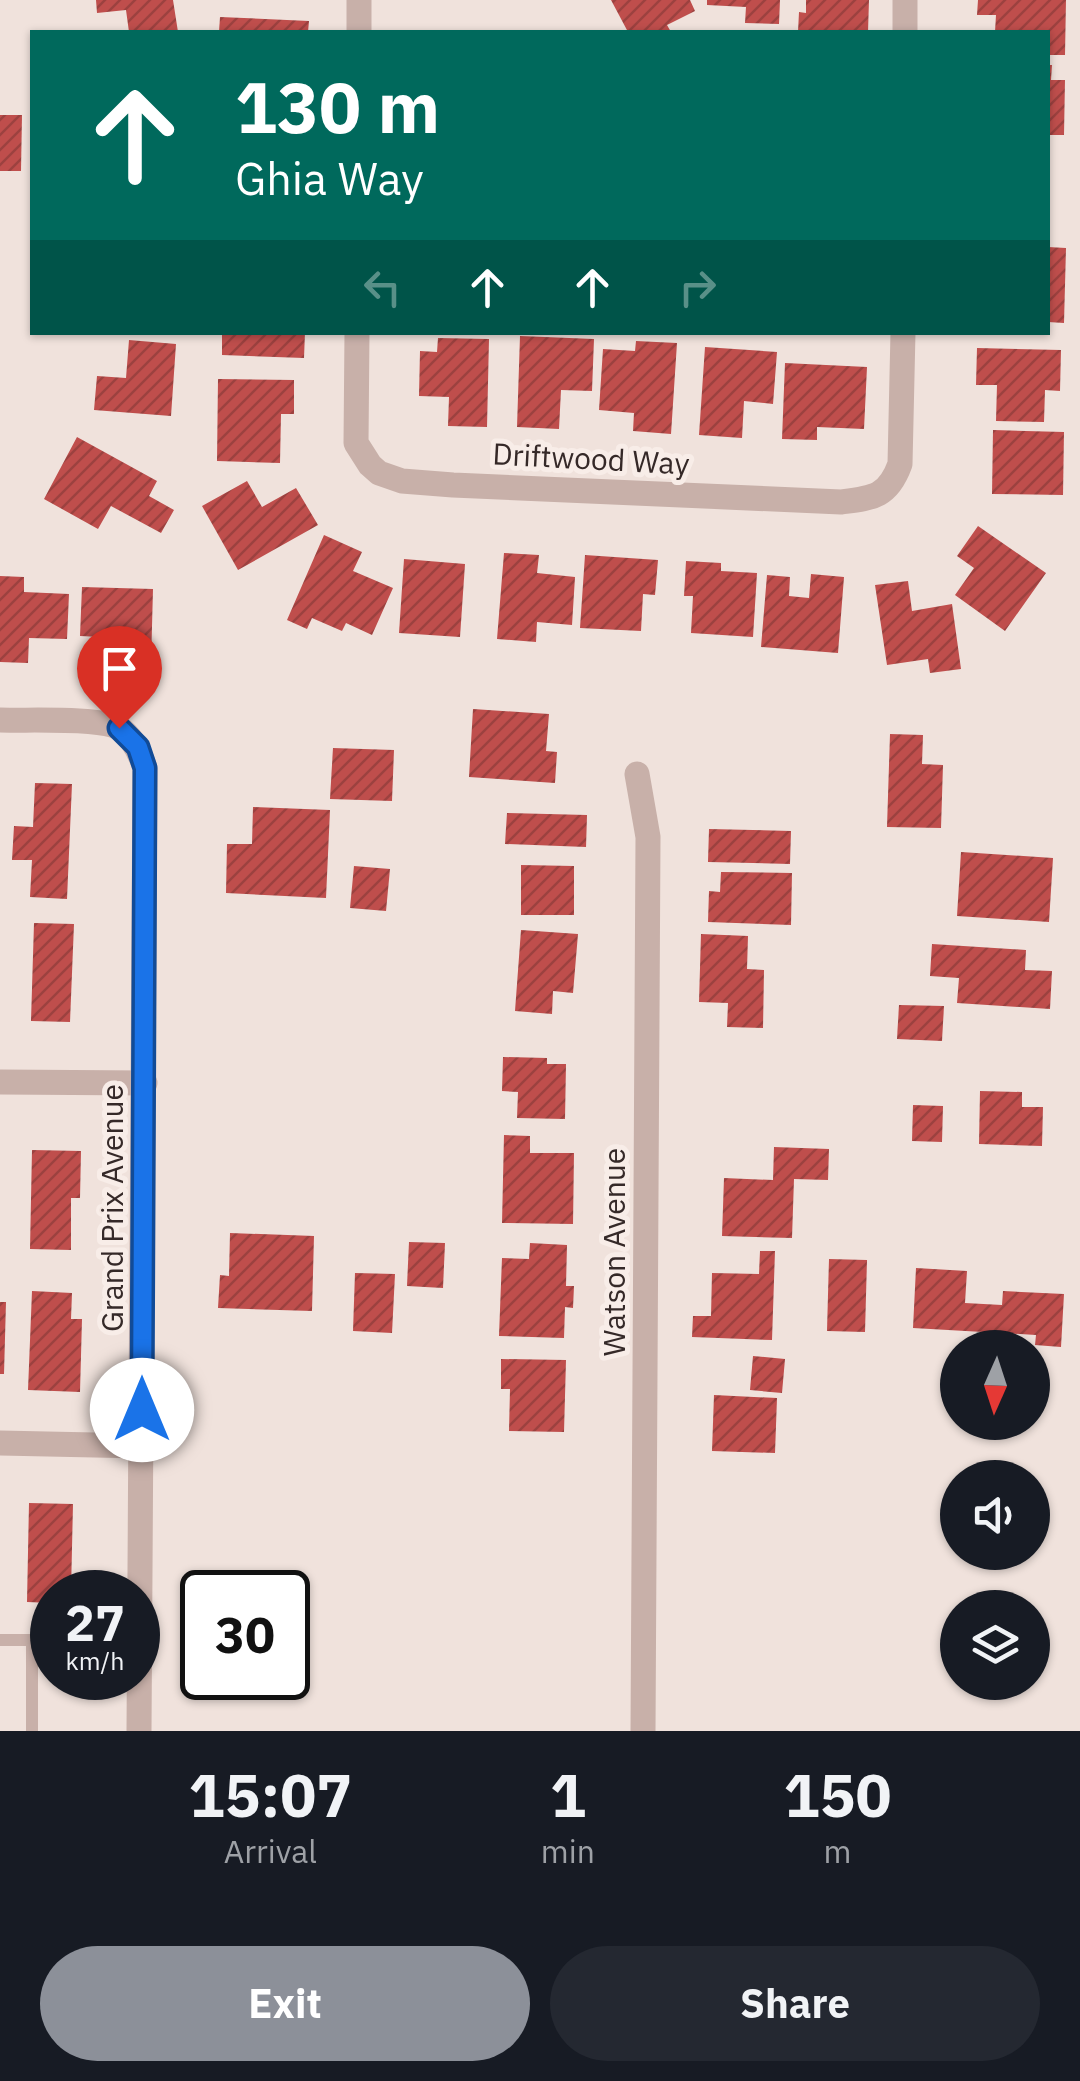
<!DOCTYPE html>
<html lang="en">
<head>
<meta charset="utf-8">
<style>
	body { margin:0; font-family:"IBM Plex Sans",sans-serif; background:#242831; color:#f1f3f6; height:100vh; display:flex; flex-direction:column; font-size:38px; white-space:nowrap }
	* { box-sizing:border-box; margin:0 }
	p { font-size:32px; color:#9ea1a6 }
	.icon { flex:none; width:55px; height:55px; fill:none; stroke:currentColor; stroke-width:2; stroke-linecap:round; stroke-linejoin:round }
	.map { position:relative; height:1731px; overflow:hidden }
	.panel { display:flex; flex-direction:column; background:#171b24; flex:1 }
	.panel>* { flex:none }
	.top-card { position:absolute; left:30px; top:30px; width:1020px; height:305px; border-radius:0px; box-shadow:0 2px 8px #0004; background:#00695c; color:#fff; overflow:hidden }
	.needle { width:65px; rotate:183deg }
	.controls { position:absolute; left:940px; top:1330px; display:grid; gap:20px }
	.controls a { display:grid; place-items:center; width:110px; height:110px; border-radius:50%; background:#171b24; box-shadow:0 2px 8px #0004; font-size:50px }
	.speed { position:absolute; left:30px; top:1570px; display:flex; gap:20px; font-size:50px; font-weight:700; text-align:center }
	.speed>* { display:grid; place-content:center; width:130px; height:130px; border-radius:50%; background:#171b24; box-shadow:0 2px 8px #0004; line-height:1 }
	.speed small { font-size:25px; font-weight:400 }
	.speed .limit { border:5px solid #111; border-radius:15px; background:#fff; color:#111 }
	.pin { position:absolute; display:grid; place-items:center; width:85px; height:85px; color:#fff; margin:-102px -42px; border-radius:50% 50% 50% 0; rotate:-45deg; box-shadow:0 0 10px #0007 }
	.pin .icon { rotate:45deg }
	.me { position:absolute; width:110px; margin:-55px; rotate:0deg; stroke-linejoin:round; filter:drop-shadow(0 0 8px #0008) }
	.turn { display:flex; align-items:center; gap:35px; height:210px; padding:0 40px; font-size:45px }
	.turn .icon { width:130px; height:130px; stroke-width:2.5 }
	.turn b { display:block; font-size:70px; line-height:85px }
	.lanes { display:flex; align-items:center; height:95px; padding:0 40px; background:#0003; justify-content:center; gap:50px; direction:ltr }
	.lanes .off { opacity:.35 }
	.eta { display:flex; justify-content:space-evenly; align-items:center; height:170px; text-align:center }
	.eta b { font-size:60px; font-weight:800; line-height:70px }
	.cta { display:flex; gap:20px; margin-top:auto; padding:20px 40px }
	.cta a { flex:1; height:115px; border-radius:60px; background:#8c9099; color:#fff; font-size:40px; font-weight:800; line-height:115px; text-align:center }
	.cta a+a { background:#242831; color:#f1f3f6 }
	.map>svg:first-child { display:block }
	.building { fill:url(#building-hatch) }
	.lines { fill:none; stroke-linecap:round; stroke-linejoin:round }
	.service { stroke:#c8b0a9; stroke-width:12 }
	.minor { stroke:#c8b0a9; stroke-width:25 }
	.route-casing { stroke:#114b97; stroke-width:25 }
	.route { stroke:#1a73e8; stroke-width:18 }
	.labels { text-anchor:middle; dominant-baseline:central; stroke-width:10; stroke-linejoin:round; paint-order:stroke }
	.street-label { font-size:30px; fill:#352928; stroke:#f8ede8 }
</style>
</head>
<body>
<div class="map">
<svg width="1080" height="1731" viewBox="0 0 1080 1731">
	<defs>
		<pattern id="building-hatch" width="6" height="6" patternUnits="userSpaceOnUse" patternTransform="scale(2.5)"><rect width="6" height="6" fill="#bf4e4c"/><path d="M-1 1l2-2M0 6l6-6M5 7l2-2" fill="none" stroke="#9c413f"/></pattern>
	</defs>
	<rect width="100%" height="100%" fill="#f0e2dc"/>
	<!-- building -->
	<g class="building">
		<polygon points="96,0 173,0 178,32 129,32 126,10 97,13"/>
		<polygon points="611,0 690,0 695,11 667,25 671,32 628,32"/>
		<polygon points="707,0 780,0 779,24 745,23 746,7 707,5"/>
		<polygon points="806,0 869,0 868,32 798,32 799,12 806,13"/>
		<polygon points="978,0 1066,0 1065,55 1048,55 1048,32 995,32 996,15 977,15"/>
		<polygon points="220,17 309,21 308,32 219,32"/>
		<polygon points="1048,65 1052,65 1051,80 1065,80 1064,135 1048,135"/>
		<polygon points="0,115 22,115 21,171 0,171"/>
		<polygon points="1048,247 1066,248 1064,323 1048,322"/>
		<polygon points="222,332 305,332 304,358 222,355"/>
		<polygon points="520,336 594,339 592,391 561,390 559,429 517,427"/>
		<polygon points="438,338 489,339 487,427 448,426 449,397 419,396 420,351 437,352"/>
		<polygon points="129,340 176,344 171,416 94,410 97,376 126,378"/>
		<polygon points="636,341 677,343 671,434 633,431 634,413 599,410 603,349 635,351"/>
		<polygon points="705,347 777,352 773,404 744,401 742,438 699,435"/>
		<polygon points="977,348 1061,350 1060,391 1045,390 1044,422 996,421 997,385 976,385"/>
		<polygon points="785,363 867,367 864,429 817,427 817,440 782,439"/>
		<polygon points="218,379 294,380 294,414 281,414 280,463 217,461"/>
		<polygon points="993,430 1064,432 1063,495 992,494"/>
		<polygon points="77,437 157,481 149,496 174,510 161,533 111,506 98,529 44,499"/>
		<polygon points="247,481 262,507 296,488 318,525 238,570 202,506"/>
		<polygon points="978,526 1046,573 1005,631 955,595 974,568 957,556"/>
		<polygon points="324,535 362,552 353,571 393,588 372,635 346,623 342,631 312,618 307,629 287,620"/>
		<polygon points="504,553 539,555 537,573 575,577 572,625 537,622 536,642 497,639"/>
		<polygon points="585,555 658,560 655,595 643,594 641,631 580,628"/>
		<polygon points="404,559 465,564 460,637 399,633"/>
		<polygon points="686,561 721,563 721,571 757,573 753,637 691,633 693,596 684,596"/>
		<polygon points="811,574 844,577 838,653 761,647 767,575 790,577 789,596 809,598"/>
		<polygon points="0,576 24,577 24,592 69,594 67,639 29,638 28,663 0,662"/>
		<polygon points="908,581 912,611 952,604 961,669 930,673 928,659 887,665 875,585"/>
		<polygon points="82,587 153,589 151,664 119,664 120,638 80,636"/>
		<polygon points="473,709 549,714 546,751 557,752 555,783 469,777"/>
		<polygon points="890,734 923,735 922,764 943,765 941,828 887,827"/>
		<polygon points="333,748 394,750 392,801 330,799"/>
		<polygon points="35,783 72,784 67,899 30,897 32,860 12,860 14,826 33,827"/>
		<polygon points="253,807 330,810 326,898 226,893 227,844 252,844"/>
		<polygon points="507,813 587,815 586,847 505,844"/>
		<polygon points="709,829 791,831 790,864 708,862"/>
		<polygon points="961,852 1053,858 1049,922 957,916"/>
		<polygon points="521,865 574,866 574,915 521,915"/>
		<polygon points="354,866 390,869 386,911 350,908"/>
		<polygon points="721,872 792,873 791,925 708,922 709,891 720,892"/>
		<polygon points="34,923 74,924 70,1022 31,1021"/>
		<polygon points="521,930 578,934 573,993 553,991 552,1014 515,1011"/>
		<polygon points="701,934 748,936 747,969 764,970 763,1028 727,1027 728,1003 699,1002"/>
		<polygon points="932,944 1026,950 1025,970 1052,971 1050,1009 957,1003 959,978 930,976"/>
		<polygon points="899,1005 944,1006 942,1041 897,1039"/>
		<polygon points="503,1057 547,1058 547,1064 566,1064 565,1119 517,1118 518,1092 502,1091"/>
		<polygon points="980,1091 1022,1092 1022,1107 1043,1107 1042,1146 979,1144"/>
		<polygon points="913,1105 943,1106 942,1142 912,1141"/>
		<polygon points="504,1135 530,1136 530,1153 574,1153 573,1224 502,1223"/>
		<polygon points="774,1147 829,1149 828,1180 794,1179 792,1238 722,1236 724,1178 773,1180"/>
		<polygon points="32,1150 81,1151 80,1198 71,1198 71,1250 30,1249"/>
		<polygon points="230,1233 314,1236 312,1311 218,1308 220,1275 229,1276"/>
		<polygon points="409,1242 445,1243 443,1288 407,1286"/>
		<polygon points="530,1243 567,1245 566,1286 574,1286 573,1308 565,1307 564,1338 499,1336 502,1258 529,1259"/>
		<polygon points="760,1251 775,1251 772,1340 692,1337 693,1316 711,1316 712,1273 759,1274"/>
		<polygon points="829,1259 867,1260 865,1332 827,1331"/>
		<polygon points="916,1268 967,1271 965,1303 1002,1305 1003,1291 1064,1294 1061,1347 1035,1345 1036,1335 913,1328"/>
		<polygon points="355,1273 395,1274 392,1333 353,1331"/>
		<polygon points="32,1291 72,1293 71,1319 82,1319 80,1392 28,1390"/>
		<polygon points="0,1302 6,1302 4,1374 0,1374"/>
		<polygon points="753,1356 785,1359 782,1393 750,1390"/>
		<polygon points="501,1359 566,1360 564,1432 509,1431 510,1389 501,1389"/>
		<polygon points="714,1395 777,1398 775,1453 712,1451"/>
		<polygon points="29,1503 73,1504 71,1592 52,1592 52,1603 27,1602"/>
	</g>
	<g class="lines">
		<!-- service -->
		<polyline class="service" points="0,1640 32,1640 32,1731"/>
		<!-- minor -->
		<g class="minor">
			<polyline points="359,32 359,0"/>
			<polyline points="905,32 905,0"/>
			<path d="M 357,332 L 356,443 L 370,465 L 379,473 L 402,481 L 453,485 L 841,502 C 873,498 888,497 900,464 L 903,332"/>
			<path d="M 0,720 C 25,721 100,717 119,728 C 133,737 140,753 145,768 L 139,1731"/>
			<polyline points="637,774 648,837 643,1731"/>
			<polyline points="0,1082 145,1083"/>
			<polyline points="0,1443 142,1446"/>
		</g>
	</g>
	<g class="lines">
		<defs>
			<polyline id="route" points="119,728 138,747 145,768 142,1410"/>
		</defs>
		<!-- route casing -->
		<use href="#route" class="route-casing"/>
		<!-- route -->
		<use href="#route" class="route"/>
	</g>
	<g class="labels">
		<!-- street labels -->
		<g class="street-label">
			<text transform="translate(591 458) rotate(3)">Driftwood Way</text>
			<text transform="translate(111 1208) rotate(-90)">Grand Prix Avenue</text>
			<text transform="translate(613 1252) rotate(-90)">Watson Avenue</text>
		</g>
	</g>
</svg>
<div class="controls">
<a><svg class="needle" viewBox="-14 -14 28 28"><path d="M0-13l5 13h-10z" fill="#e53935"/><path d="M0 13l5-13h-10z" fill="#9ea1a6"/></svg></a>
<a><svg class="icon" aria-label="sound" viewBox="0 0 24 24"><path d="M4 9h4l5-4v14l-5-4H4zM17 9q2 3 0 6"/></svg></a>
<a><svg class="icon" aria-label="layers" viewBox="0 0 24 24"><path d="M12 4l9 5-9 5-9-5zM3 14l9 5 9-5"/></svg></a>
</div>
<div class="speed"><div>27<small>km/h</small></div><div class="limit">30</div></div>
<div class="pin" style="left:119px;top:728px;background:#d93025"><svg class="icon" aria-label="arrive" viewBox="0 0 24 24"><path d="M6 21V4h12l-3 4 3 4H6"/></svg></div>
<svg class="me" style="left:142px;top:1410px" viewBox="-20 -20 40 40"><circle r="19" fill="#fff"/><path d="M0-13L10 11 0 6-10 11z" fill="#1a73e8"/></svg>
<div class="top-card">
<div class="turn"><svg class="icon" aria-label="ahead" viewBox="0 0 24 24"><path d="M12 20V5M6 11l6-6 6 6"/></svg><div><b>130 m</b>Ghia Way</div></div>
<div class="lanes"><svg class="icon off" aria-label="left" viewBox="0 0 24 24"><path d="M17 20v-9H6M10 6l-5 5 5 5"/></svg><svg class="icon" aria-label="ahead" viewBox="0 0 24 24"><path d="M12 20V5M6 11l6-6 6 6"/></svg><svg class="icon" aria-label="ahead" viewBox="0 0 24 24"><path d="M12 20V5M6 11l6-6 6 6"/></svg><svg class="icon off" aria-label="right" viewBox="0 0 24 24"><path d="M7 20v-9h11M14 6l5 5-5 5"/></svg></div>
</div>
</div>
<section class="panel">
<div class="eta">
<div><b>15:07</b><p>Arrival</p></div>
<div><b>1</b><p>min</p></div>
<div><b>150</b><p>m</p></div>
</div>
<div class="cta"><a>Exit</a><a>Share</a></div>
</section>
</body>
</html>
